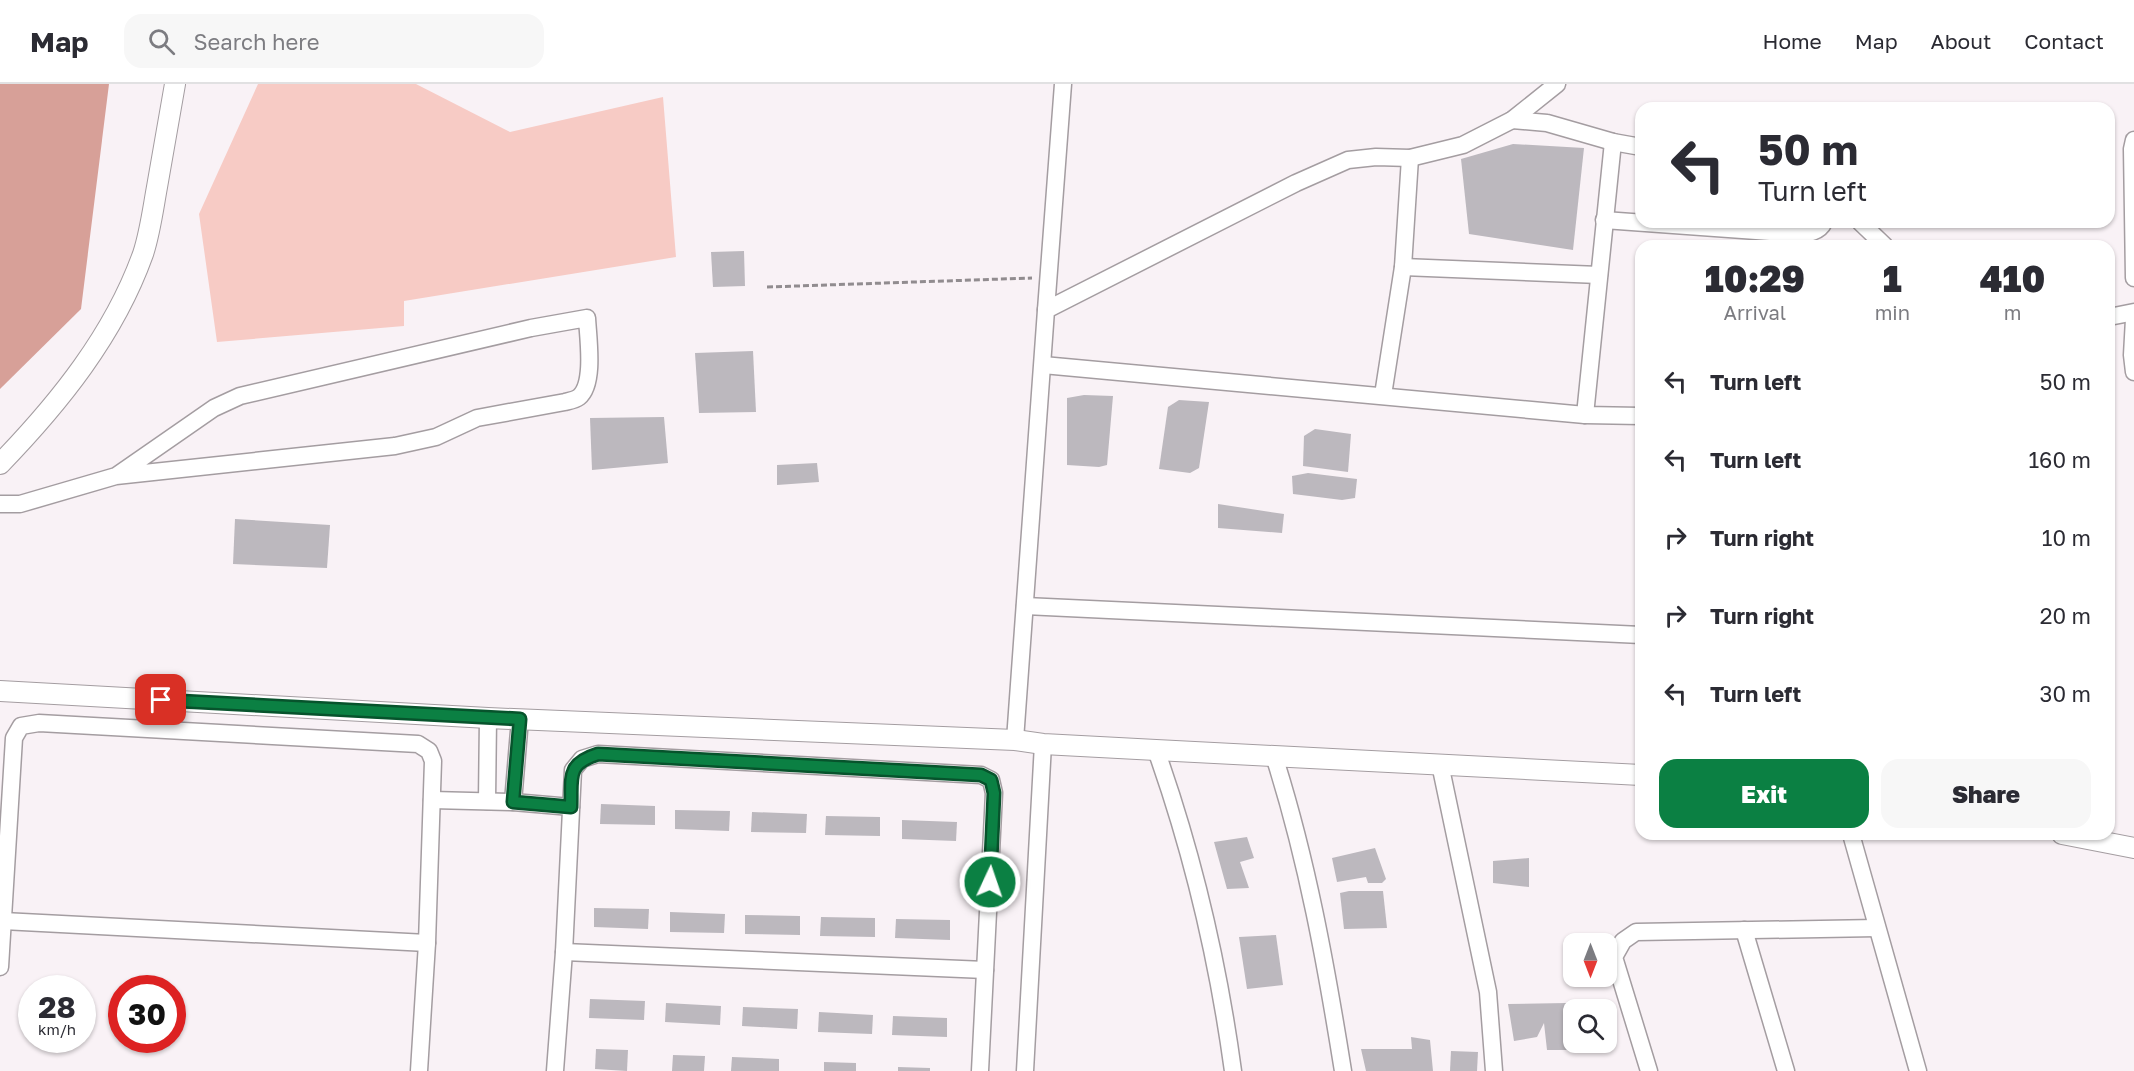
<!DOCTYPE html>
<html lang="en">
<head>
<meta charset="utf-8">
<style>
	body { margin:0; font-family:"Golos Text",sans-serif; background:#f7f7f7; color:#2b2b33; height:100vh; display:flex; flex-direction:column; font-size:22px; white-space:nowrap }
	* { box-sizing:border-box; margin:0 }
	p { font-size:20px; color:#7c7c81 }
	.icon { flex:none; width:33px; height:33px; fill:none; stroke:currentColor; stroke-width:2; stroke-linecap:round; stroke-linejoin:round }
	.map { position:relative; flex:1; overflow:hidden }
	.side { position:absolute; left:1635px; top:156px; width:480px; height:600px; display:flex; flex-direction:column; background:#fff; border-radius:18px; box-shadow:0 2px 4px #0004 }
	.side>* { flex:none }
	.hud { position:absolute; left:1635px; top:18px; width:480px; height:126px; border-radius:18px; box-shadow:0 2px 4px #0004; background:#fff; color:#2b2b33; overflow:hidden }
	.needle { width:39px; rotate:180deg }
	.fabs { position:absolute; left:1563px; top:849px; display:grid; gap:12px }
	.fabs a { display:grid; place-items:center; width:54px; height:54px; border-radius:12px; background:#fff; box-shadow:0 2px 4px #0004; font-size:30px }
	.speed { position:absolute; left:18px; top:891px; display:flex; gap:12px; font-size:30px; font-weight:700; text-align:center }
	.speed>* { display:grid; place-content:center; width:78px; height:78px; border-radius:50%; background:#fff; box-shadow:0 2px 4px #0004; line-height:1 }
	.speed small { font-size:15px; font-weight:400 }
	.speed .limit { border:9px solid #d22; background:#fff; color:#111 }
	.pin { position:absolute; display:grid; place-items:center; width:51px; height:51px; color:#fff; margin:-26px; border-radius:12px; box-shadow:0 3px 9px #0006 }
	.me { position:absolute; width:66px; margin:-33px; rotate:3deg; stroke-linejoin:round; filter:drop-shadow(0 0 4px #0008) }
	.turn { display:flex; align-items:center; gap:21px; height:126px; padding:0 24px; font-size:27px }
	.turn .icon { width:78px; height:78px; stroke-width:2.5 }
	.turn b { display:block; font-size:42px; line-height:51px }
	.eta { display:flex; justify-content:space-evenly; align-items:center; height:102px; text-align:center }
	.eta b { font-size:36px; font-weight:800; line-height:42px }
	.button { display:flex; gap:12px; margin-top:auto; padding:12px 24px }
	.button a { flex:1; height:69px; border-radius:18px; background:#0b8043; color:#fff; font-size:24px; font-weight:800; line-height:69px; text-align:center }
	.button a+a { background:#f7f7f7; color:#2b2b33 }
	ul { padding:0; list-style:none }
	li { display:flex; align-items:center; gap:18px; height:78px; padding:0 24px }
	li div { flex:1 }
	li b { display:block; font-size:22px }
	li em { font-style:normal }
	header { display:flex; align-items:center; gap:36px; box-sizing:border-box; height:84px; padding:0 30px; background:#fff; border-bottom:2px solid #e1e1e2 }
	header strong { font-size:28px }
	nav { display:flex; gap:33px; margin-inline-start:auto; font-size:21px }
	.search { width:420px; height:54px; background:#f7f7f7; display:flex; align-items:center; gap:15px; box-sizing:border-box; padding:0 21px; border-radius:18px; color:#7c7c81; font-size:22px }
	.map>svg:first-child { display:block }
	.green { fill:#f7cbc5 }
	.forest { fill:#d7a098 }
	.building { fill:#bcb8be }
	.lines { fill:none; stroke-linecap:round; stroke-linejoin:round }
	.minor-casing { stroke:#a49da1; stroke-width:19 }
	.tertiary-casing { stroke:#a49da1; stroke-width:22 }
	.path { stroke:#918c8f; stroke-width:3; stroke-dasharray:6 3; stroke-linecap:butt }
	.minor { stroke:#fff; stroke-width:16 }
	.tertiary { stroke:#fff; stroke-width:20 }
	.route-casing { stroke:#07532c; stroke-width:15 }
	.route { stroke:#0b8043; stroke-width:10 }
</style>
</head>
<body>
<header>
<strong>Map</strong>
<div class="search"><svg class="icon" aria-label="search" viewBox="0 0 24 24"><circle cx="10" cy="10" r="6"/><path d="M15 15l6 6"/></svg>Search here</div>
<nav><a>Home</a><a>Map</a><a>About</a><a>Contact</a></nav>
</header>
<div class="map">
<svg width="2134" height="987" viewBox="0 0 2134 987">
	<rect width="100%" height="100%" fill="#f9f2f6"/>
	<!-- green -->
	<polygon class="green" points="258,0 416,0 510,48 663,13 676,173 404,217 404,242 217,258 199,130"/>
	<!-- forest -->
	<polygon class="forest" points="0,0 109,0 81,225 0,305"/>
	<!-- building -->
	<g class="building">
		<polygon points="1513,60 1584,64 1573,166 1469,150 1461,75"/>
		<polygon points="744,167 745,202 713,203 711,168"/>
		<polygon points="753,267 756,328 699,329 695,269"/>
		<polygon points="1084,311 1113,312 1107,381 1099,383 1067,381 1067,314"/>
		<polygon points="1179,316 1209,318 1199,384 1190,389 1159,385 1168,323"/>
		<polygon points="664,333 668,379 592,386 590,334"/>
		<polygon points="1315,345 1351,350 1348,388 1303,382 1304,352"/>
		<polygon points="817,379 819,398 777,401 777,381"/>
		<polygon points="1308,389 1357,395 1355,414 1342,416 1293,410 1292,392"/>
		<polygon points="1218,420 1284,430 1282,449 1218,444"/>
		<polygon points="235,435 330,441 327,484 233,480"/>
		<polygon points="601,720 655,722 655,741 600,740"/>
		<polygon points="675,726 730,727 729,747 675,745"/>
		<polygon points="752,728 807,730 806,749 751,748"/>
		<polygon points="826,732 880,733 880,752 825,751"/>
		<polygon points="902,736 957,738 956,757 902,755"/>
		<polygon points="1247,753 1254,774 1240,778 1249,804 1227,805 1214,758"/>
		<polygon points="1375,764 1386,795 1382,799 1368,799 1366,793 1337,798 1332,774"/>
		<polygon points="1529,774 1529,803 1493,799 1493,777"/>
		<polygon points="1349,807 1383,807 1387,844 1344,845 1340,809"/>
		<polygon points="594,824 649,825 648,845 594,843"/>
		<polygon points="670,828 725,830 724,849 670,848"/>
		<polygon points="745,831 800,832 800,851 745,850"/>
		<polygon points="821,833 875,834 875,853 820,852"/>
		<polygon points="896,835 950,836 950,856 895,854"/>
		<polygon points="1276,851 1283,901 1247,905 1239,853"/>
		<polygon points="590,915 645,917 644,936 589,934"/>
		<polygon points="666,919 721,922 720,941 665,938"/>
		<polygon points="1567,919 1573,966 1547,966 1544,939 1537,953 1514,957 1508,920"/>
		<polygon points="743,923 798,925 797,945 742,942"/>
		<polygon points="819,928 873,931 872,950 818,948"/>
		<polygon points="893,932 947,934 947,953 892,951"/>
		<polygon points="1411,953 1430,956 1433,987 1366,987 1361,965 1412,965"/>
		<polygon points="596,965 628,966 627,987 595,985"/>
		<polygon points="1451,967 1478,968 1477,987 1450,987"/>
		<polygon points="673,971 705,972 704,987 672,987"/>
		<polygon points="732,973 779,975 779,987 731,987"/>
		<polygon points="824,978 856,979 856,987 824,987"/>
		<polygon points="898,983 930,984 930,987 898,987"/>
	</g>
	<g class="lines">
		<defs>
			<g id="minor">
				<polyline points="1512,36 1547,39 1613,58 1641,63"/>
				<polyline points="2134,56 2132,65 2134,194"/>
				<path d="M 1604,136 L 1796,150 C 1807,149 1819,149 1824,138"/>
				<polyline points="1860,138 1885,162"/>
				<polyline points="1403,183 1599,191"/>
				<polyline points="1046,226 1063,0"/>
				<polyline points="2109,233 2134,228"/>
				<polyline points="2134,235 2132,271 2134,288"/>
				<polyline points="1043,281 1585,331 1641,332"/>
				<polyline points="1383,311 1403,183 1410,74"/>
				<polyline points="1585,331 1613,58"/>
				<path d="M 0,420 L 20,420 L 116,392 L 395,362 L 436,353 L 477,334 L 565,318 C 569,317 575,316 579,313 C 595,300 588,254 587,234 L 531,244 L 240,312 L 214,324 L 116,392"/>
				<polyline points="1025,522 1641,551"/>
				<polyline points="1015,656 1046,226 1296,99 1348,76 1376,73 1410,74 1463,61 1512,36 1557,0"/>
				<path d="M 1156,666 C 1193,770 1218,877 1233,987"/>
				<path d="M 1274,672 C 1307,775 1326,881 1343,987"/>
				<polyline points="1440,680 1488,908 1494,987"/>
				<polyline points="432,716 513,718 571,723"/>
				<polyline points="487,717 488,634"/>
				<polyline points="513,718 520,635"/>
				<polyline points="1851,750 1918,987"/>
				<polyline points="3,837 427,859"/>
				<polyline points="1744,846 1786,987"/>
				<polyline points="564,868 985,886"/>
				<polyline points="0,883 14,654 21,642 39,639 418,660 429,667 433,677 427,859 419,987"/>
				<polyline points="555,987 564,868 573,686 582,675 598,670 981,691 991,696 994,709 980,987"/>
				<polyline points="1025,987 1043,660"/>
				<polyline points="1649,987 1614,873 1623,857 1636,848 1877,844"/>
			</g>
			<g id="tertiary">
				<path d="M 0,380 C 59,319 114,251 143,170 C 150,149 153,125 157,103 C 163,69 169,35 175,0"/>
				<polyline points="0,607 488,634 1015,656 1043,660 1156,666 1641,691"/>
				<polyline points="2062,750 2134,764"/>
			</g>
		</defs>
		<!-- minor casing -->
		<use href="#minor" class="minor-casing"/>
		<!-- tertiary casing -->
		<use href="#tertiary" class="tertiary-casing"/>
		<!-- path -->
		<polyline class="path" points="767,203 1032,194"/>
		<!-- minor -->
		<use href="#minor" class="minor"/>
		<!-- tertiary -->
		<use href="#tertiary" class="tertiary"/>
	</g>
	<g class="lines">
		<defs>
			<path id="route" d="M 161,616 L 520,635 L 513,718 L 571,723 C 572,693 566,680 598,670 L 981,691 L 991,696 L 994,709 L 990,798"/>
		</defs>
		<!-- route casing -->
		<use href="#route" class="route-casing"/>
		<!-- route -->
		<use href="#route" class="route"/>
	</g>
</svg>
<div class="fabs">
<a><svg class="needle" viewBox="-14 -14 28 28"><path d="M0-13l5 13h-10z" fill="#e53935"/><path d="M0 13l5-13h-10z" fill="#7c7c81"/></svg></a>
<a><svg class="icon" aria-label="search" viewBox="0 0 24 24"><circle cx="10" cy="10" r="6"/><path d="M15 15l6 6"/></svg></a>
</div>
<div class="speed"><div>28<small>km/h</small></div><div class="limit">30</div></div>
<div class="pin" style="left:161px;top:616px;background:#d93025"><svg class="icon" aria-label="arrive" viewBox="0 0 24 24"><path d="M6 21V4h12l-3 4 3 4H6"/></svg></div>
<svg class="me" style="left:990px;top:798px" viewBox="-20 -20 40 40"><circle r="17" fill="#0b8043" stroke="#fff" stroke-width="3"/><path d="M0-11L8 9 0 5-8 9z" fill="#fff"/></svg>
<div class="hud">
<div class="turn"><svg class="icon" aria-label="left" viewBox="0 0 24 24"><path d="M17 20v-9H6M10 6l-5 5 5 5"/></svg><div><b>50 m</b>Turn left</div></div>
</div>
<section class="side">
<div class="eta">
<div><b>10:29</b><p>Arrival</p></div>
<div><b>1</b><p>min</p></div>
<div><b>410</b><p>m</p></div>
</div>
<ul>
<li><svg class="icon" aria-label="left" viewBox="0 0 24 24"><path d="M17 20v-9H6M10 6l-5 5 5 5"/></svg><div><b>Turn left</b></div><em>50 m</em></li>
<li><svg class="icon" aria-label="left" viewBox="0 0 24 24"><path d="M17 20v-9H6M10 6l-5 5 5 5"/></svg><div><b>Turn left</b></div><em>160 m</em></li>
<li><svg class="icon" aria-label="right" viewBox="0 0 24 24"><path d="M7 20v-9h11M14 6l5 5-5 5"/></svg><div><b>Turn right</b></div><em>10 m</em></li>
<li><svg class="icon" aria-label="right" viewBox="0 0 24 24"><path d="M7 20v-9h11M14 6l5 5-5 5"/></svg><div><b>Turn right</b></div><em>20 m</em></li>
<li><svg class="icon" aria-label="left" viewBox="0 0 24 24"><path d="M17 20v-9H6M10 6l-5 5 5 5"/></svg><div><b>Turn left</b></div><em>30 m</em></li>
</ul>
<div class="button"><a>Exit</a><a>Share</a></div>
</section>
</div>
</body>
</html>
